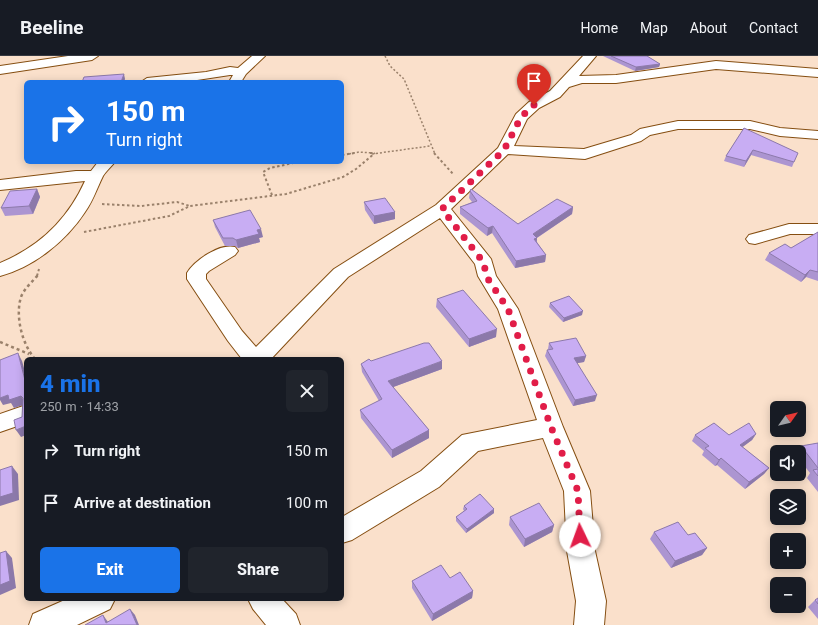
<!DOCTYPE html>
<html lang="en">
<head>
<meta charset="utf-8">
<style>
	body { margin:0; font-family:Roboto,sans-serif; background:#20242c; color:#f1f3f6; height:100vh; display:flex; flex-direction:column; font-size:15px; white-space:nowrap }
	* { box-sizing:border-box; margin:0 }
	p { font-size:13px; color:#9ea1a6 }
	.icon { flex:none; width:22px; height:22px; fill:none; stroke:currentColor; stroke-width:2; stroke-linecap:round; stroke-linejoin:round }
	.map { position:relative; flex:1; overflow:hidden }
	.drawer { position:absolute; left:24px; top:301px; width:320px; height:244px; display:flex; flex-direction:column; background:#171b24; border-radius:6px; box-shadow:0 2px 10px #0003 }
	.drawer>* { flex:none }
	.top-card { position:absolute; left:24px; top:24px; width:320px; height:84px; border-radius:6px; box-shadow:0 2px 10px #0003; background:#1a73e8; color:#fff; overflow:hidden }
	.needle { width:26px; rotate:56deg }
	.tools { position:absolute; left:770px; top:345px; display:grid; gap:8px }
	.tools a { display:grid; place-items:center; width:36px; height:36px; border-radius:6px; background:#171b24; box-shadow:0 2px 10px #0003; font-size:20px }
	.pin { position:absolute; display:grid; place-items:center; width:34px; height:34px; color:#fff; margin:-41px -17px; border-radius:50% 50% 50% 0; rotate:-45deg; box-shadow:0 0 4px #0007 }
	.pin .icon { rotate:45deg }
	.me { position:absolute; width:44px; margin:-22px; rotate:357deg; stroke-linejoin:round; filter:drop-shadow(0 0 3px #0008) }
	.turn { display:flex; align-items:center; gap:14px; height:84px; padding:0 16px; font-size:18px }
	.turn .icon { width:52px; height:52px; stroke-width:2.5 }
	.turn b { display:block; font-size:28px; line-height:34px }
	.round { display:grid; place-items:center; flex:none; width:42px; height:42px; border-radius:6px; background:#20242c }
	.overview { display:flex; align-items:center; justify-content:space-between; height:68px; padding:0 16px }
	h1 { font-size:24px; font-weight:800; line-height:30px; color:#1a73e8 }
	.cta { display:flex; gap:8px; margin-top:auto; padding:8px 16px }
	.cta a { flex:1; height:46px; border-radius:6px; background:#1a73e8; color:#fff; font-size:16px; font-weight:800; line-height:46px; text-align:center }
	.cta a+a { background:#20242c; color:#f1f3f6 }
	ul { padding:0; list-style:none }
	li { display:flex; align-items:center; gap:12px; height:52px; padding:0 16px }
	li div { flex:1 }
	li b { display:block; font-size:15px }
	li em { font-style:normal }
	header { display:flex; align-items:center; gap:24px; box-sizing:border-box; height:56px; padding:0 20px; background:#171b24; border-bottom:1px solid #363941 }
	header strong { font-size:19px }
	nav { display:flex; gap:22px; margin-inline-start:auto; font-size:14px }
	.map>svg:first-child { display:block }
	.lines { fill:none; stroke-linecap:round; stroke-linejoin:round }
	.minor-casing { stroke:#854e11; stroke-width:2 }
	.path-far2 { stroke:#9a816b; stroke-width:1.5; stroke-dasharray:2 2; stroke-linecap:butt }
	.path-far1 { stroke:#9a816b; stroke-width:2; stroke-dasharray:2.5 2.5; stroke-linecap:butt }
	.path { stroke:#9a816b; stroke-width:2.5; stroke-dasharray:3 3; stroke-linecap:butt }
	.minor { fill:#fff; fill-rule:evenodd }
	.wall { fill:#ac95d1 }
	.shaded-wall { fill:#8c79aa }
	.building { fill:#c8adf3; stroke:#8c79aa }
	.route { stroke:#e11d48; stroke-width:7; stroke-dasharray:0 12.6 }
</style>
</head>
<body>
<header>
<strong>Beeline</strong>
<nav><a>Home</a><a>Map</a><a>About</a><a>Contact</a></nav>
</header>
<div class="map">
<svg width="818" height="569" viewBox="0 0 818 569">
	<rect width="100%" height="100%" fill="#fae0cb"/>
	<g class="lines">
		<defs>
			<g id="minor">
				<polygon points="68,0 98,0 92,4 0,18 0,10"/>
				<polygon points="252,0 265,0 246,18 241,26 229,26 233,19 230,19 184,26 141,26 147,22 206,16 230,11 238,12"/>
				<path d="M 583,0 L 596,0 L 579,20 L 616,19 L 716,5 L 818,13 L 818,21 L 716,13 L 616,27 L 582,27 L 569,31 L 560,41 L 539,52 L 527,63 L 514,90 L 584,93 L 631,79 L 640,73 L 678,65 L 750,65 L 780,72 L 818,75 L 818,83 L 780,80 L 750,73 L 678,73 L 650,79 L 641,85 L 585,103 L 508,98 L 451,153 L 491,203 L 496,220 L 518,253 L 563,371 L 590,435 L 595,495 L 606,545 L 604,569 L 574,569 L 576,545 L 567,495 L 564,435 L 543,382 L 478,395 L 439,431 L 352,484 L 342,487 L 342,461 L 421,415 L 462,379 L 537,364 L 498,253 L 478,220 L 475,208 L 440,162 L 348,221 L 271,303 L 242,303 L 228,285 L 187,223 L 187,217 C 195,204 220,187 235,191 L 238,195 L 235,199 L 209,215 L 206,218 L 206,223 L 242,275 L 256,291 L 334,213 L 436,149 L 498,92 L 516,58 L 529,46 L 550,35 Z"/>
				<path d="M 98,106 L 115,106 C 111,111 106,115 103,120 C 97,132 93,145 85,156 C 66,185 34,211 0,220 L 0,207 C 39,191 68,163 85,125 L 0,134 L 0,124 L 76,115 L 91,115 Z"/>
				<polygon points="789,168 818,168 818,178 790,178 755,188 749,187 746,183 749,179"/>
				<polygon points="26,349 26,367 0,376 0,358"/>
				<polygon points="67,543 115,543 110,553 77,569 29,569 33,558"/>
				<polygon points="248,543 282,543 296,558 300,569 266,569 253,553"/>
			</g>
		</defs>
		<!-- minor casing -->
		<use href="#minor" class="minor-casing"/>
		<!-- path-far2 -->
		<g class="path-far2">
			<polyline points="385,0 390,10 404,23 435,98"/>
			<polyline points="349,98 359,96 373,97"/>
			<polyline points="372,98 430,90"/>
		</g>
		<!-- path-far1 -->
		<g class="path-far1">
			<polyline points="370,97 373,97"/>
			<polyline points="434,97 454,119"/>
			<polyline points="342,99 355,97"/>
			<polyline points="272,139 263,116 270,112 298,106"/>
			<polyline points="102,148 141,150 177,146 190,150"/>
			<polyline points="84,176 169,160 190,150 286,138 343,121 356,113 375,97"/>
			<polyline points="37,220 39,213"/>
		</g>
		<!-- path -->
		<g class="path">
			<polyline points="0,286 29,298"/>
			<path d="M 35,303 C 22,288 15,260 21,241 C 24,233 32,226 38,219"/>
		</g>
		<!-- minor -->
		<use href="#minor" class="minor"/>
	</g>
	<!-- wall -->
	<g class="wall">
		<polygon points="603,0 647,0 660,8 659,11 635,15"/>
		<polygon points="744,72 794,106 792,111 751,99 744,111 724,105 726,100"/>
		<polygon points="37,133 40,141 33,158 5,160 1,152"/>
		<polygon points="470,135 518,168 573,151 572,158 537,182 537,186 546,199 545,206 515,212 492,177 487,180 460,158 460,151 472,146 469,142"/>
		<polygon points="364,146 395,156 395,163 374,168 365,154"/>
		<polygon points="213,164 263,181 259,182 260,186 238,192 235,190 225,190 215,171"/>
		<polygon points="818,176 818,225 806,221 801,226 765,204 769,197 791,192"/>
		<polygon points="437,243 496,281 469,291 436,251"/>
		<polygon points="550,247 582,259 563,266 549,251"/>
		<polygon points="549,287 586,300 584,306 577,307 595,345 573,350 545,300 547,294 549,294 548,293"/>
		<polygon points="371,305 442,313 393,331 429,374 429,382 392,402 361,362 360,354 379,345 362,316 361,308"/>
		<polygon points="756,378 752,384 742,391 769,412 764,418 745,433 717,409 715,410 702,399 704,395 692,385 695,379 729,379"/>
		<polygon points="818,387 818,436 807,422 810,417 799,403 799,396 797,396 801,390"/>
		<polygon points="464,450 494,453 494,457 466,477 456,465 456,461 464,455 463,453"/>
		<polygon points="510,461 554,469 552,476 524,491 509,469"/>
		<polygon points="654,476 688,479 707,492 702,499 671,512 650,483"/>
		<polygon points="450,522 473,535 472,542 432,565 412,532 412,525"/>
		<polygon points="818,542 818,563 808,551 815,544"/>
	</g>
	<!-- shaded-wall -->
	<g class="shaded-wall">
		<polygon points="660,8 659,11 635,15 636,11"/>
		<polygon points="124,18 125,23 124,26 121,26"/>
		<polygon points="753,94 751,99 744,111 746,105"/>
		<polygon points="37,133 40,141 33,158 29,150"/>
		<polygon points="573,151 572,158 535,183 537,182 536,190 533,178"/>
		<polygon points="395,156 395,163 374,168 374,160"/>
		<polygon points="493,170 492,177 487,180 488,172"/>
		<polygon points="261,173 263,181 259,182 260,186 238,192 236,184 257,174"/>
		<polygon points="546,199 545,206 515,212 516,205"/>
		<polygon points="810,214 806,221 801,226 805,219"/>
		<polygon points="583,255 582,259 563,266 564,262"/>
		<polygon points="497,273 496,281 469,291 469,283"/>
		<polygon points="18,297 22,305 26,319 26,328"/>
		<polygon points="586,300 584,306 572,308 574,302"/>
		<polygon points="442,305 442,313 388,333 388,325"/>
		<polygon points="8,339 21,340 26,348 14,352 11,347 3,349 0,344 0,342"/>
		<polygon points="597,339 595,345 573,350 575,344"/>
		<polygon points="26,370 26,379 21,381 16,374"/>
		<polygon points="429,374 429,382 392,402 392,394"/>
		<polygon points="756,378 752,384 736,396 740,389"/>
		<polygon points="721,402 717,409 715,410 719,404"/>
		<polygon points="12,410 18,418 19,444 0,450 0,441"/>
		<polygon points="769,412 764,418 745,433 749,426"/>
		<polygon points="494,453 494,457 466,477 467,473"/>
		<polygon points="554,469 552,476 524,491 525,483"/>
		<polygon points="707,492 702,499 671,512 675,505"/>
		<polygon points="6,495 12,502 16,532 0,539 0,529"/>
		<polygon points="473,535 472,542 432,565 433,558"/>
		<polygon points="130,553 135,559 139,569 137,569"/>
		<polygon points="103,559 108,566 106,567"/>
	</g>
	<!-- building -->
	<g class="building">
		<polygon points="611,0 647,0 660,8 636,11"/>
		<polygon points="124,18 121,26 82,26 84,21"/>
		<polygon points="744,72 798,97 794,106 753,94 746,105 726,100"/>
		<polygon points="37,133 29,150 1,152 10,135"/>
		<polygon points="471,133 518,168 557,143 573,151 533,178 537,182 534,183 546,199 516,205 493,170 488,172 460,151 477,145 470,135"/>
		<polygon points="385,142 395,156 374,160 364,146"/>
		<polygon points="250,154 261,173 257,174 259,178 236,184 233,182 223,182 213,164"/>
		<polygon points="818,176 818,216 810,214 805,219 769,197 785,188 791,192"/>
		<polygon points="463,234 497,273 469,283 437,243"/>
		<polygon points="569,240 583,255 564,262 550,247"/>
		<polygon points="576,282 586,300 574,302 597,339 575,344 547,294 553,293 549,287"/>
		<polygon points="424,287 429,287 442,305 388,325 429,374 392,394 360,354 382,343 361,308 369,303 371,305"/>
		<polygon points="18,297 26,328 26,370 16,374 14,364 22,361 23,342 21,340 9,344 8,339 0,342 0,304"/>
		<polygon points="714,367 729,379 749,367 756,378 740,389 769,412 749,426 721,402 719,404 705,392 709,390 695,379"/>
		<polygon points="818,387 818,412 801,390"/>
		<polygon points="12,410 13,437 0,441 0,414"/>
		<polygon points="818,413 818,420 813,414"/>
		<polygon points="480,438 494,453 467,473 456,461 467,453 464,450"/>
		<polygon points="539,447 554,469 525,483 510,461"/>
		<polygon points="678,466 688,479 695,477 707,492 675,505 654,476"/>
		<polygon points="6,495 10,525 0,529 0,497"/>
		<polygon points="441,509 450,522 460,516 473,535 433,558 412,525"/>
		<polygon points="818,542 818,548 815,544"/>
		<polygon points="130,553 137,569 85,569 103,559 106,567"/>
	</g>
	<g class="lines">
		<!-- route -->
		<polyline class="route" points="534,49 521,61 504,94 442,153 484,207 486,220 508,253 551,371 578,435 580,480"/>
	</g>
</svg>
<div class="tools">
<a><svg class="needle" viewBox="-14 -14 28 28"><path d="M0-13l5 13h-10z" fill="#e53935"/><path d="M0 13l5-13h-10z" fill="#9ea1a6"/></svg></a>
<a><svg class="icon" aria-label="sound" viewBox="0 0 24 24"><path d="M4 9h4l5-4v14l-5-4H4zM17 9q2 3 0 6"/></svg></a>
<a><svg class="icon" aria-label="layers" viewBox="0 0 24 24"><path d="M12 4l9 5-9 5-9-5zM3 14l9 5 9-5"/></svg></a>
<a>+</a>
<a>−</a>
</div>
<div class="pin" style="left:534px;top:49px;background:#d93025"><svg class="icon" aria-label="arrive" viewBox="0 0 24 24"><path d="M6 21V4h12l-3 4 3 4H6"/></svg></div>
<svg class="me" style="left:580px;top:480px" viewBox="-20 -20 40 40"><circle r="19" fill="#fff"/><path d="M0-13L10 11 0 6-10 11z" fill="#e11d48"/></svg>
<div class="top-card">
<div class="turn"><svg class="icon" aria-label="right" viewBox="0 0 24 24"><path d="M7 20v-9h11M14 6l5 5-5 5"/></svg><div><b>150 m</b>Turn right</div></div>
</div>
<section class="drawer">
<div class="overview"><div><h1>4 min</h1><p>250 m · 14:33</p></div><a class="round"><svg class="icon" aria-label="close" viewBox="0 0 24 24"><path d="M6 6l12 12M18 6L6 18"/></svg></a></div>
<ul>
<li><svg class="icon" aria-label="right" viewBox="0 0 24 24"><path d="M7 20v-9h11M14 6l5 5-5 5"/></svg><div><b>Turn right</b></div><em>150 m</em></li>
<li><svg class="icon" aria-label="arrive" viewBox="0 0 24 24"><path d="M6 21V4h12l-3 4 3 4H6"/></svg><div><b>Arrive at destination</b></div><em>100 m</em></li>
</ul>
<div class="cta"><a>Exit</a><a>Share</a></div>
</section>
</div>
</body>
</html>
